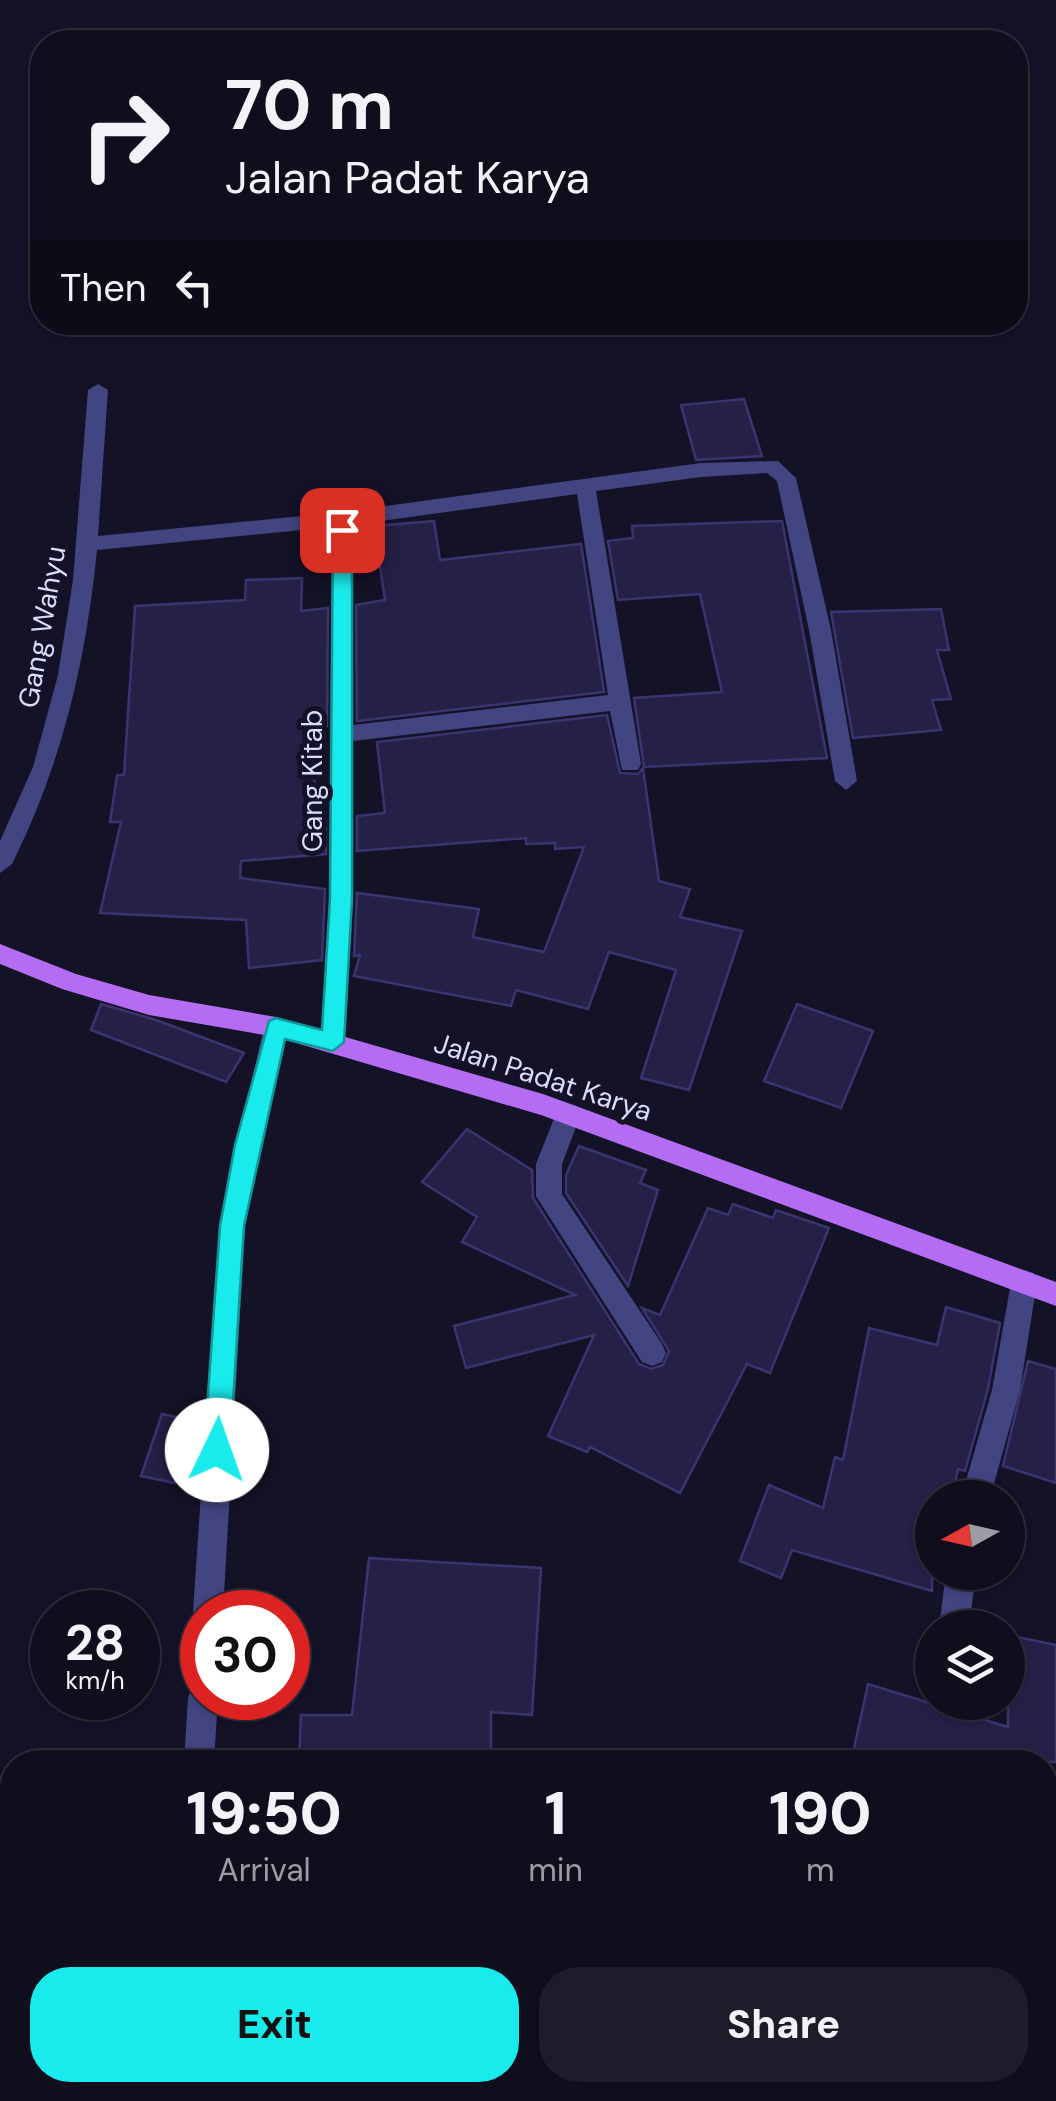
<!DOCTYPE html>
<html lang="en">
<head>
<meta charset="utf-8">
<style>
	body { margin:0; font-family:"DM Sans",sans-serif; background:#1d1c2a; color:#f1f3f6; height:100vh; display:flex; flex-direction:column; font-size:38px; white-space:nowrap }
	* { box-sizing:border-box; margin:0 }
	p { font-size:32px; color:#9b9ca4 }
	.icon { flex:none; width:55px; height:55px; fill:none; stroke:currentColor; stroke-width:2; stroke-linecap:round; stroke-linejoin:round }
	.map { position:relative; flex:1; overflow:hidden }
	.drawer { position:absolute; left:0px; top:1750px; width:1058px; height:352px; display:flex; flex-direction:column; background:#0f0e1d; border-radius:40px 40px 0 0; box-shadow:0 2px 8px #0004,0 0 0 2px #2f2e3b }
	.drawer>* { flex:none }
	.hud { position:absolute; left:30px; top:30px; width:998px; height:305px; border-radius:40px; box-shadow:0 2px 8px #0004,0 0 0 2px #2f2e3b; background:#0f0e1d; color:#f1f3f6; overflow:hidden }
	.needle { width:65px; rotate:262deg }
	.fabs { position:absolute; left:915px; top:1480px; display:grid; gap:20px }
	.fabs a { display:grid; place-items:center; width:110px; height:110px; border-radius:50%; background:#0f0e1d; box-shadow:0 2px 8px #0004,0 0 0 2px #2f2e3b; font-size:50px }
	.speed { position:absolute; left:30px; top:1590px; display:flex; gap:20px; font-size:50px; font-weight:700; text-align:center }
	.speed>* { display:grid; place-content:center; width:130px; height:130px; border-radius:50%; background:#0f0e1d; box-shadow:0 2px 8px #0004,0 0 0 2px #2f2e3b; line-height:1 }
	.speed small { font-size:25px; font-weight:400 }
	.speed .limit { border:15px solid #d22; background:#fff; color:#111 }
	.pin { position:absolute; display:grid; place-items:center; width:85px; height:85px; color:#fff; margin:-42px; border-radius:20px; box-shadow:0 5px 15px #0006 }
	.me { position:absolute; width:110px; margin:-55px; rotate:3deg; stroke-linejoin:round; filter:drop-shadow(0 0 8px #0008) }
	.turn { display:flex; align-items:center; gap:35px; height:210px; padding:0 30px; font-size:45px }
	.turn .icon { width:130px; height:130px; stroke-width:2.5 }
	.turn b { display:block; font-size:70px; line-height:85px }
	.then { display:flex; align-items:center; height:95px; padding:0 30px; background:#0003; gap:20px; font-size:38px }
	.eta { display:flex; justify-content:space-evenly; align-items:center; height:170px; text-align:center }
	.eta b { font-size:60px; font-weight:800; line-height:70px }
	.action { display:flex; gap:20px; margin-top:auto; padding:20px 30px }
	.action a { flex:1; height:115px; border-radius:40px; background:#19eaeb; color:#111; font-size:40px; font-weight:800; line-height:115px; text-align:center }
	.action a+a { background:#1d1c2a; color:#f1f3f6 }
	.map>svg:first-child { display:block }
	.building { fill:#242046; stroke:#3a3470; stroke-width:2.5 }
	.lines { fill:none; stroke-linecap:round; stroke-linejoin:round }
	.minor { fill:#424582; fill-rule:evenodd }
	.major { fill:#b36cf2; fill-rule:evenodd }
	.route { fill:#19eaeb; stroke:#109899; stroke-width:2.5 }
	.labels { text-anchor:middle; dominant-baseline:central; stroke-width:10; stroke-linejoin:round; paint-order:stroke }
	.street-label { font-size:28px; fill:#dcdbfc; stroke:#141227 }
</style>
</head>
<body>
<div class="map">
<svg width="1056" height="2101" viewBox="0 0 1056 2101">
	<rect width="100%" height="100%" fill="#141227"/>
	<!-- building -->
	<g class="building">
		<polygon points="744,399 762,456 696,460 681,405"/>
		<polygon points="434,521 440,560 581,544 604,692 357,721 356,605 385,600 374,526"/>
		<polygon points="782,521 827,758 644,767 634,698 722,692 700,594 618,600 608,541 633,538 632,526"/>
		<polygon points="302,578 301,611 328,608 327,726 306,727 321,820 326,820 326,854 241,861 240,878 325,889 322,960 249,968 246,920 100,913 121,822 110,822 117,775 124,775 135,606 245,600 246,580"/>
		<polygon points="941,609 949,650 937,650 951,699 932,700 941,730 853,738 831,612"/>
		<polygon points="607,715 620,773 638,774 643,768 659,881 690,889 680,917 742,931 689,1090 641,1078 676,970 609,952 588,1009 516,990 511,1006 354,976 360,955 354,956 357,893 479,909 473,937 544,952 584,847 555,849 555,843 526,844 526,838 357,851 357,816 385,813 377,742"/>
		<polygon points="101,1004 156,1020 244,1053 226,1082 91,1030"/>
		<polygon points="797,1004 873,1031 841,1108 764,1081"/>
		<polygon points="467,1129 532,1170 533,1198 639,1364 651,1369 663,1365 669,1351 642,1308 660,1315 708,1208 728,1215 733,1204 773,1218 776,1210 829,1228 770,1373 747,1364 680,1493 590,1447 587,1452 548,1436 594,1335 466,1368 454,1326 575,1295 462,1242 477,1217 422,1182"/>
		<polygon points="579,1146 646,1170 640,1183 658,1190 628,1286 566,1193 566,1175"/>
		<polygon points="946,1307 1000,1323 988,1389 965,1471 958,1469 952,1498 932,1498 932,1591 792,1550 781,1578 740,1561 769,1485 823,1508 835,1457 843,1460 869,1328 937,1345"/>
		<polygon points="1028,1361 1056,1369 1056,1483 1003,1466"/>
		<polygon points="162,1414 195,1421 175,1483 141,1476"/>
		<polygon points="369,1558 541,1568 532,1715 491,1712 491,1762 299,1762 301,1715 352,1715"/>
		<polygon points="1008,1635 1056,1645 1056,1762 851,1762 868,1684 1008,1727"/>
	</g>
	<g class="lines">
		<!-- minor -->
		<g class="minor">
			<path d="M 98,384 L 108,390 L 98,536 L 342,512 L 701,463 L 778,461 L 796,478 L 831,630 L 857,781 L 846,790 L 835,781 L 809,630 L 777,481 L 767,473 L 701,477 L 596,491 L 641,764 L 638,770 L 622,770 L 610,711 L 353,741 L 353,899 L 345,1042 L 342,1049 L 324,1049 L 321,1042 L 329,899 L 332,527 L 97,550 C 86,662 62,763 12,864 L 0,873 L 0,841 L 33,767 L 58,675 L 73,580 L 88,390 ZM 577,494 L 608,695 L 353,725 L 352,525 Z"/>
			<polygon points="276,1017 285,1020 288,1027 245,1225 223,1612 202,1612 202,1624 193,1612 219,1225 264,1027 267,1020"/>
			<polygon points="568,1103 577,1106 581,1114 562,1164 562,1194 662,1344 666,1353 662,1362 652,1366 642,1362 536,1196 536,1164 559,1106"/>
			<polygon points="1024,1270 1034,1273 1037,1282 1020,1390 990,1498 961,1498 992,1390 1011,1282 1014,1273"/>
			<polygon points="946,1572 976,1572 969,1628 939,1628"/>
			<polygon points="202,1683 202,1698 218,1698 214,1762 184,1762 188,1698 192,1687"/>
			<polygon points="239,2090 273,2090 275,2101 241,2101"/>
		</g>
		<!-- major -->
		<polygon class="major" points="0,944 76,974 149,995 276,1017 543,1094 1056,1282 1056,1306 541,1115 276,1037 149,1015 62,989 0,964"/>
	</g>
	<!-- route -->
	<polygon class="route" points="342,524 352,530 352,899 344,1042 333,1051 285,1039 244,1226 230,1450 226,1458 217,1462 208,1458 204,1450 220,1226 235,1145 269,1021 276,1018 322,1030 330,899 333,530"/>
	<g class="labels">
		<!-- street labels -->
		<g class="street-label">
			<text transform="translate(42 627) rotate(-80)">Gang Wahyu</text>
			<text transform="translate(312 781) rotate(-90)">Gang Kitab</text>
			<text transform="translate(543 1077) rotate(18)">Jalan Padat Karya</text>
		</g>
	</g>
</svg>
<div class="fabs">
<a><svg class="needle" viewBox="-14 -14 28 28"><path d="M0-13l5 13h-10z" fill="#e53935"/><path d="M0 13l5-13h-10z" fill="#9b9ca4"/></svg></a>
<a><svg class="icon" aria-label="layers" viewBox="0 0 24 24"><path d="M12 4l9 5-9 5-9-5zM3 14l9 5 9-5"/></svg></a>
</div>
<div class="speed"><div>28<small>km/h</small></div><div class="limit">30</div></div>
<div class="pin" style="left:342px;top:530px;background:#d93025"><svg class="icon" aria-label="arrive" viewBox="0 0 24 24"><path d="M6 21V4h12l-3 4 3 4H6"/></svg></div>
<svg class="me" style="left:217px;top:1450px" viewBox="-20 -20 40 40"><circle r="19" fill="#fff"/><path d="M0-13L10 11 0 6-10 11z" fill="#19eaeb"/></svg>
<div class="hud">
<div class="turn"><svg class="icon" aria-label="right" viewBox="0 0 24 24"><path d="M7 20v-9h11M14 6l5 5-5 5"/></svg><div><b>70 m</b>Jalan Padat Karya</div></div>
<div class="then">Then<svg class="icon" aria-label="left" viewBox="0 0 24 24"><path d="M17 20v-9H6M10 6l-5 5 5 5"/></svg></div>
</div>
<section class="drawer">
<div class="eta">
<div><b>19:50</b><p>Arrival</p></div>
<div><b>1</b><p>min</p></div>
<div><b>190</b><p>m</p></div>
</div>
<div class="action"><a>Exit</a><a>Share</a></div>
</section>
</div>
</body>
</html>
